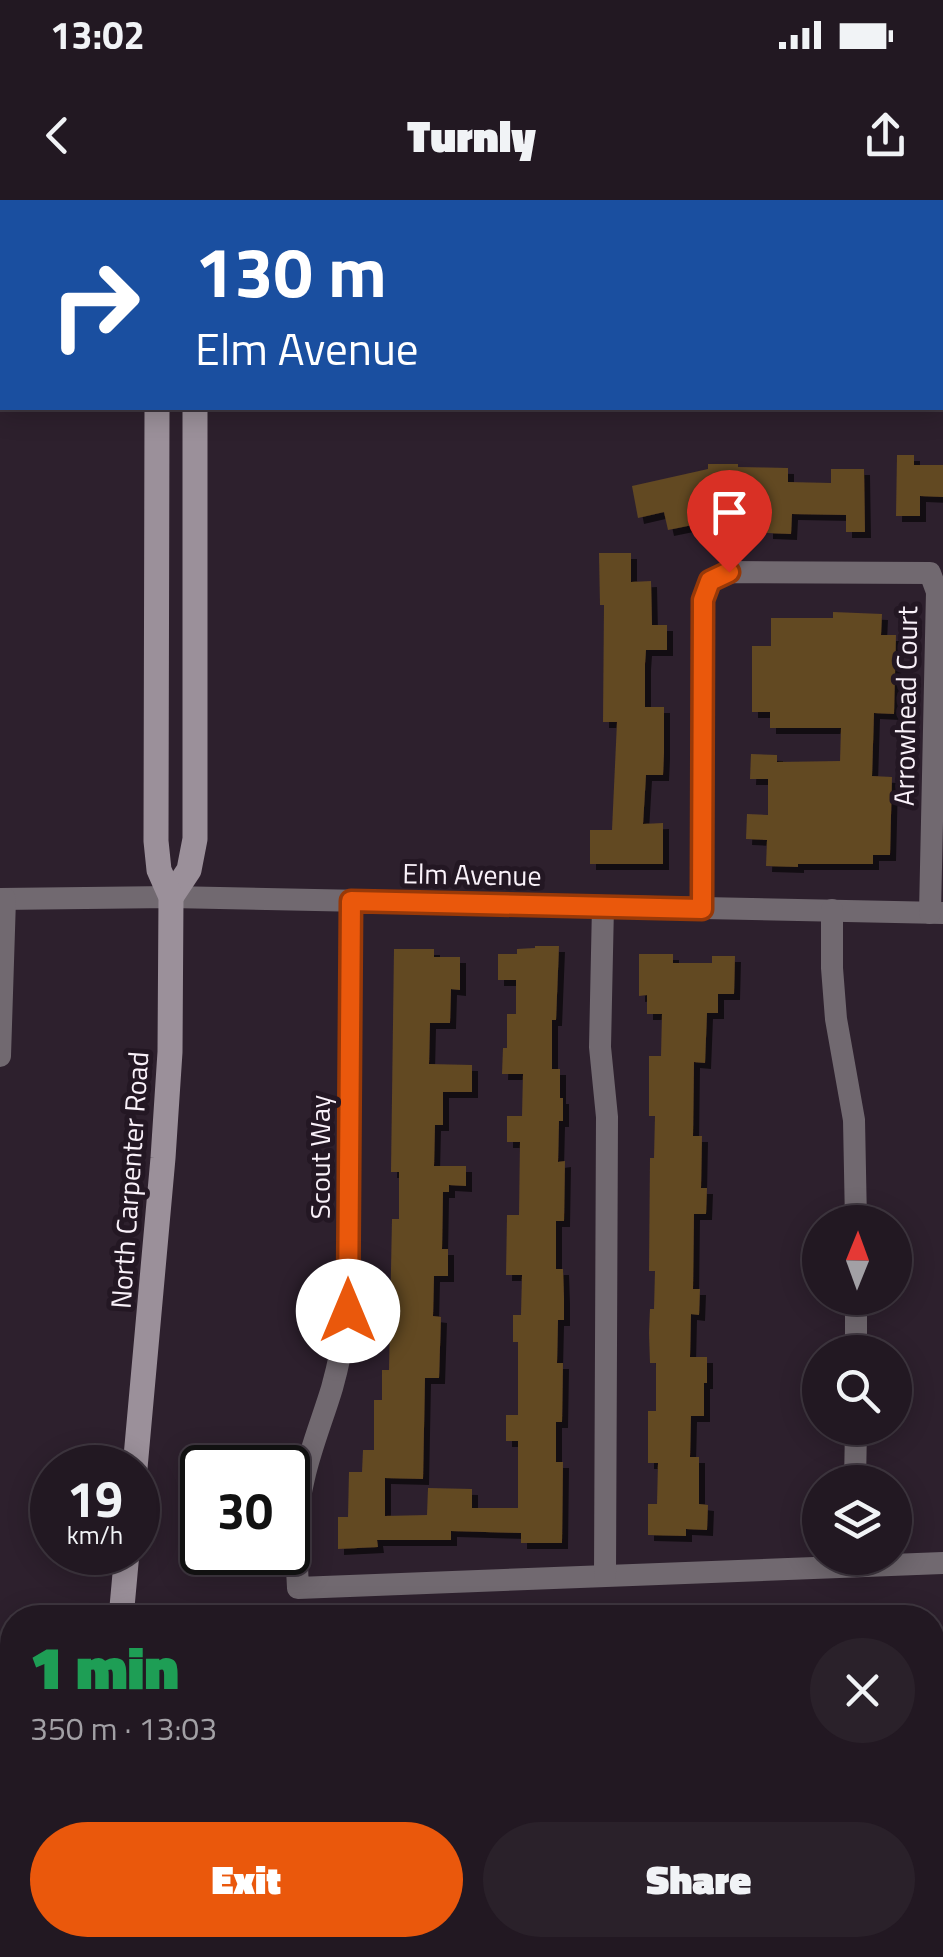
<!DOCTYPE html>
<html lang="en">
<head>
<meta charset="utf-8">
<style>
	body { margin:0; font-family:"Titillium Web",sans-serif; background:#2a212a; color:#f1f3f6; height:100vh; display:flex; flex-direction:column; font-size:38px; white-space:nowrap }
	* { box-sizing:border-box; margin:0 }
	p { font-size:32px; color:#a2a0a5 }
	.icon { flex:none; width:55px; height:55px; fill:none; stroke:currentColor; stroke-width:2; stroke-linecap:round; stroke-linejoin:round }
	.map { position:relative; flex:1; overflow:hidden }
	.panel { position:absolute; left:0px; top:1405px; width:945px; height:352px; display:flex; flex-direction:column; background:#221822; border-radius:40px 40px 0 0; box-shadow:0 5px 25px #0003,0 0 0 2px #3f3740 }
	.panel>* { flex:none }
	.top-card { position:absolute; left:0px; top:0px; width:945px; height:210px; box-shadow:0 5px 25px #0003,0 0 0 2px #3f3740; background:#1a4fa0; color:#fff; overflow:hidden }
	.needle { width:65px; rotate:1deg }
	.fabs { position:absolute; left:802px; top:1005px; display:grid; gap:20px }
	.fabs a { display:grid; place-items:center; width:110px; height:110px; border-radius:50%; background:#221822; box-shadow:0 5px 25px #0003,0 0 0 2px #3f3740; font-size:50px }
	.speed { position:absolute; left:30px; top:1245px; display:flex; gap:20px; font-size:50px; font-weight:700; text-align:center }
	.speed>* { display:grid; place-content:center; width:130px; height:130px; border-radius:50%; background:#221822; box-shadow:0 5px 25px #0003,0 0 0 2px #3f3740; line-height:1 }
	.speed small { font-size:25px; font-weight:400 }
	.speed .limit { border:5px solid #111; border-radius:15px; background:#fff; color:#111 }
	.pin { position:absolute; display:grid; place-items:center; width:85px; height:85px; color:#fff; margin:-102px -42px; border-radius:50% 50% 50% 0; rotate:-45deg; box-shadow:0 0 10px #0007 }
	.pin .icon { rotate:45deg }
	.me { position:absolute; width:110px; margin:-55px; rotate:0deg; stroke-linejoin:round; filter:drop-shadow(0 0 8px #0008) }
	.turn { display:flex; align-items:center; gap:35px; height:210px; padding:0 30px; font-size:45px }
	.turn .icon { width:130px; height:130px; stroke-width:2.5 }
	.turn b { display:block; font-size:70px; line-height:85px }
	.round { display:grid; place-items:center; flex:none; width:105px; height:105px; border-radius:52px; background:#2a212a }
	.headline { display:flex; align-items:center; justify-content:space-between; height:170px; padding:0 30px }
	h1 { font-size:60px; font-weight:800; line-height:75px; color:#1e9e55 }
	.primary-button { display:flex; gap:20px; margin-top:auto; padding:20px 30px }
	.primary-button a { flex:1; height:115px; border-radius:60px; background:#ea580c; color:#fff; font-size:40px; font-weight:800; line-height:115px; text-align:center }
	.primary-button a+a { background:#2a212a; color:#f1f3f6 }
	.status { display:flex; justify-content:space-between; align-items:center; height:70px; padding:0 50px; background:#221822; direction:ltr }
	.status svg { height:28px; fill:currentColor }
	header { display:flex; justify-content:space-between; align-items:center; height:130px; padding:0 30px; background:#221822; font-size:45px; font-weight:800 }
	.map>svg:first-child { display:block }
	.lines { fill:none; stroke-linecap:round; stroke-linejoin:round }
	.canal { stroke:#0c4f51; stroke-width:22 }
	.building { fill:#624824; filter:url(#shadow) }
	.minor { stroke:#716970; stroke-width:22 }
	.secondary { stroke:#9b909a; stroke-width:25 }
	.motorway { stroke:#dbc9d9; stroke-width:30 }
	.route-casing { stroke:#983908; stroke-width:25 }
	.route { stroke:#ea580c; stroke-width:18 }
	.labels { text-anchor:middle; dominant-baseline:central; stroke-width:10; stroke-linejoin:round; paint-order:stroke }
	.street-label { font-size:28px; fill:#f9f1f9; stroke:#231723 }
</style>
</head>
<body>
<div class="status"><b>13:02</b><svg viewBox="0 0 49 12"><path d="M0 12V9h3v3zM5 12V6h3v6zM10 12V3h3v9zM15 12V0h3v12zM26 1h20v11H26zM47 4h2v5h-2z"/></svg></div>
<header><svg class="icon" aria-label="back" viewBox="0 0 24 24"><path d="M15 5l-7 7 7 7"/></svg>Turnly<svg class="icon" aria-label="share" viewBox="0 0 24 24"><path d="M12 15V3M7 8l5-5 5 5M5 13v7h14v-7"/></svg></header>
<div class="map">
<svg width="943" height="1757" viewBox="0 0 943 1757">
	<defs>
		<filter id="shadow"><feDropShadow dx="6" dy="6" stdDeviation="0" flood-color="#0009"/></filter>
	</defs>
	<rect width="100%" height="100%" fill="#2d202d"/>
	<g class="lines">
		<!-- canal -->
		<g class="canal">
			<polyline points="932,1540 943,1539"/>
			<polyline points="0,1564 12,1565"/>
		</g>
	</g>
	<!-- building -->
	<g class="building">
		<polygon points="897,255 914,255 914,265 943,265 943,297 920,296 920,316 896,316"/>
		<polygon points="708,264 738,264 738,267 788,268 788,282 831,283 831,269 864,269 865,332 846,332 846,315 792,314 791,334 767,333 767,322 722,323 722,319 668,330 664,312 638,318 632,286 708,269"/>
		<polygon points="599,353 631,353 631,382 651,381 652,425 667,425 667,450 646,450 645,464 645,507 664,507 664,553 663,575 646,575 643,624 663,623 663,664 590,664 590,630 612,630 617,522 603,522 604,405 600,405"/>
		<polygon points="833,412 882,414 881,435 896,435 894,514 874,513 872,576 892,577 890,655 873,655 873,664 798,664 798,667 766,666 767,640 746,639 747,614 768,615 768,579 750,579 751,554 777,555 777,562 840,561 841,528 770,528 770,512 752,512 752,446 771,446 771,418 833,418"/>
		<polygon points="535,746 559,746 556,820 552,820 552,869 560,869 560,898 563,898 563,921 559,921 558,962 565,961 564,1021 556,1021 556,1069 563,1069 564,1098 564,1120 558,1120 557,1163 563,1163 562,1222 556,1222 556,1262 563,1262 562,1343 521,1343 521,1333 451,1331 451,1340 377,1340 378,1347 338,1349 338,1317 348,1317 349,1272 362,1272 363,1250 374,1250 374,1200 382,1200 382,1170 389,1170 392,1019 399,1019 399,972 391,972 394,749 434,749 434,757 460,757 460,790 451,789 450,823 430,823 429,864 472,865 472,892 443,892 443,925 435,925 434,966 466,966 466,986 449,985 449,992 443,992 442,1049 448,1049 448,1076 434,1076 433,1116 441,1117 439,1178 425,1178 423,1279 385,1278 385,1316 427,1315 428,1288 472,1289 472,1308 518,1308 518,1241 506,1241 506,1215 518,1215 518,1142 513,1142 513,1115 521,1115 522,1075 506,1075 507,1015 519,1015 520,942 507,942 507,916 522,916 523,874 502,874 503,848 507,848 507,814 516,814 516,780 498,780 498,754 517,754 517,749 535,748"/>
		<polygon points="639,754 673,754 673,763 712,763 712,756 735,756 734,794 718,794 718,813 707,813 705,863 694,862 693,936 702,936 701,988 707,988 706,1014 694,1014 693,1089 700,1089 699,1115 691,1114 690,1157 707,1157 707,1183 704,1183 704,1216 691,1216 690,1257 699,1257 699,1304 708,1305 707,1330 686,1329 686,1336 648,1335 648,1304 657,1304 658,1263 648,1263 648,1211 656,1211 656,1163 650,1163 649,1133 650,1109 654,1109 655,1071 649,1071 650,958 654,958 655,916 649,916 649,856 661,856 662,814 647,814 647,795 639,796"/>
	</g>
	<g class="lines">
		<!-- minor -->
		<g class="minor">
			<polyline points="0,699 171,697 943,713"/>
			<path d="M 351,701 L 348,1111 C 344,1137 339,1163 332,1188 C 323,1218 311,1247 304,1278 C 295,1314 296,1351 298,1388 L 943,1363"/>
			<polyline points="603,706 600,847 607,917 605,1375"/>
			<polyline points="702,709 703,399 710,381 729,372 930,373 937,392 930,713"/>
			<polyline points="832,710 832,768 836,819 854,920 856,1022"/>
			<polyline points="0,856 5,699"/>
			<polyline points="856,1152 856,1098"/>
			<polyline points="855,1282 856,1228"/>
			<polyline points="932,1742 943,1742"/>
			<polyline points="602,1757 627,1753 849,1745"/>
		</g>
		<!-- secondary -->
		<g class="secondary">
			<polyline points="157,2 157,0"/>
			<polyline points="195,2 195,0"/>
			<polyline points="171,697 189,670 195,639 195,208"/>
			<polyline points="135,1268 163,958 170,852 171,697 159,670 156,641 157,208"/>
			<polyline points="121,1418 127,1352"/>
			<polyline points="105,1757 105,1745"/>
		</g>
		<!-- motorway -->
		<g class="motorway">
			<polyline points="942,123 943,123"/>
			<polyline points="0,139 2,139"/>
			<polyline points="942,181 943,181"/>
			<polyline points="0,196 2,196"/>
		</g>
	</g>
	<g class="lines">
		<defs>
			<polyline id="route" points="348,1111 351,701 702,709 703,400 710,381 729,372"/>
		</defs>
		<!-- route casing -->
		<use href="#route" class="route-casing"/>
		<!-- route -->
		<use href="#route" class="route"/>
	</g>
	<g class="labels">
		<!-- street labels -->
		<g class="street-label">
			<text transform="translate(905 506) rotate(-89)">Arrowhead Court</text>
			<text transform="translate(472 674) rotate(1)">Elm Avenue</text>
			<text transform="translate(319 957) rotate(-90)">Scout Way</text>
			<text transform="translate(129 980) rotate(-86)">North Carpenter Road</text>
		</g>
	</g>
</svg>
<div class="fabs">
<a><svg class="needle" viewBox="-14 -14 28 28"><path d="M0-13l5 13h-10z" fill="#e53935"/><path d="M0 13l5-13h-10z" fill="#a2a0a5"/></svg></a>
<a><svg class="icon" aria-label="search" viewBox="0 0 24 24"><circle cx="10" cy="10" r="6"/><path d="M15 15l6 6"/></svg></a>
<a><svg class="icon" aria-label="layers" viewBox="0 0 24 24"><path d="M12 4l9 5-9 5-9-5zM3 14l9 5 9-5"/></svg></a>
</div>
<div class="speed"><div>19<small>km/h</small></div><div class="limit">30</div></div>
<div class="pin" style="left:729px;top:372px;background:#d93025"><svg class="icon" aria-label="arrive" viewBox="0 0 24 24"><path d="M6 21V4h12l-3 4 3 4H6"/></svg></div>
<svg class="me" style="left:348px;top:1111px" viewBox="-20 -20 40 40"><circle r="19" fill="#fff"/><path d="M0-13L10 11 0 6-10 11z" fill="#ea580c"/></svg>
<div class="top-card">
<div class="turn"><svg class="icon" aria-label="right" viewBox="0 0 24 24"><path d="M7 20v-9h11M14 6l5 5-5 5"/></svg><div><b>130 m</b>Elm Avenue</div></div>
</div>
<section class="panel">
<div class="headline"><div><h1>1 min</h1><p>350 m · 13:03</p></div><a class="round"><svg class="icon" aria-label="close" viewBox="0 0 24 24"><path d="M6 6l12 12M18 6L6 18"/></svg></a></div>
<div class="primary-button"><a>Exit</a><a>Share</a></div>
</section>
</div>
</body>
</html>
